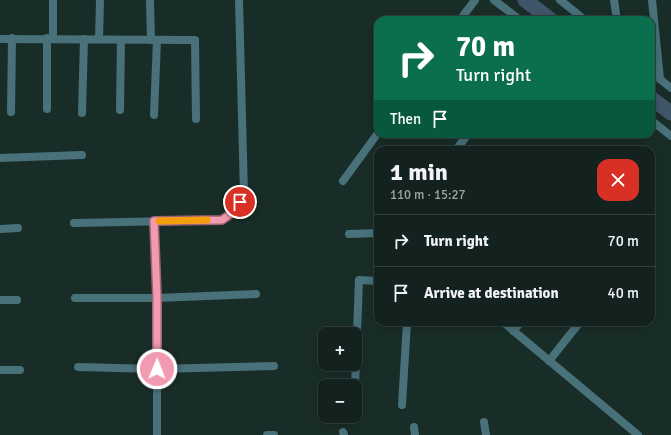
<!DOCTYPE html>
<html lang="en">
<head>
<meta charset="utf-8">
<style>
	body { margin:0; font-family:Signika,sans-serif; background:#1c2a27; color:#f1f3f6; height:100vh; display:flex; flex-direction:column; font-size:15px; white-space:nowrap }
	* { box-sizing:border-box; margin:0 }
	p { font-size:13px; color:#9da4a4 }
	.icon { flex:none; width:22px; height:22px; fill:none; stroke:currentColor; stroke-width:2; stroke-linecap:round; stroke-linejoin:round }
	.map { position:relative; flex:1; overflow:hidden }
	.panel { position:absolute; left:374px; top:146px; width:281px; height:180px; display:flex; flex-direction:column; background:#13221e; border-radius:12px; box-shadow:0 2px 10px #0003,0 0 0 1px #323f3c }
	.panel>* { flex:none }
	.hud { position:absolute; left:374px; top:16px; width:281px; height:122px; border-radius:12px; box-shadow:0 2px 10px #0003,0 0 0 1px #323f3c; background:#0b6e4f; color:#fff; overflow:hidden }
	.tools { position:absolute; left:318px; top:327px; display:grid; gap:8px }
	.tools a { display:grid; place-items:center; width:44px; height:44px; border-radius:8px; background:#13221e; box-shadow:0 2px 10px #0003,0 0 0 1px #323f3c; font-size:20px }
	.pin { position:absolute; display:grid; place-items:center; width:34px; height:34px; color:#fff; margin:-17px; border:2px solid #fff; border-radius:50%; box-shadow:0 1px 4px #0007 }
	.me { position:absolute; width:44px; margin:-22px; rotate:1deg; stroke-linejoin:round; filter:drop-shadow(0 0 3px #0008) }
	.turn { display:flex; align-items:center; gap:14px; height:84px; padding:0 16px; font-size:18px }
	.turn .icon { width:52px; height:52px; stroke-width:2.5 }
	.turn b { display:block; font-size:28px; line-height:34px }
	.then { display:flex; align-items:center; height:38px; padding:0 16px; background:#0003; gap:8px; font-size:15px }
	.round { display:grid; place-items:center; flex:none; width:42px; height:42px; border-radius:12px; background:#1c2a27 }
	.headline { display:flex; align-items:center; justify-content:space-between; height:68px; padding:0 16px }
	h1 { font-size:24px; font-weight:800; line-height:30px }
	ul { padding:0; list-style:none }
	li { display:flex; align-items:center; gap:12px; height:52px; padding:0 16px; border-top:1px solid #323f3c }
	li div { flex:1 }
	li b { display:block; font-size:15px }
	li em { font-style:normal }
	.map>svg:first-child { display:block }
	.lines { fill:none; stroke-linecap:round; stroke-linejoin:round }
	.canal { stroke:#3f5569; stroke-width:15 }
	.minor { stroke:#49717a; stroke-width:8 }
	.tertiary { stroke:#49717a; stroke-width:8 }
	.route-casing { stroke:#9d6473; stroke-width:10 }
	.route { stroke:#f19ab1; stroke-width:7 }
	.slow { stroke:#f59e0b; stroke-width:7 }
</style>
</head>
<body>
<div class="map">
<svg width="671" height="435" viewBox="0 0 671 435">
	<rect width="100%" height="100%" fill="#192d28"/>
	<g class="lines">
		<!-- canal -->
		<g class="canal">
			<polyline points="525,0 551,20"/>
			<polyline points="651,98 671,113"/>
		</g>
		<!-- minor -->
		<g class="minor">
			<polyline points="53,0 53,38"/>
			<polyline points="150,0 151,40"/>
			<polyline points="614,0 617,20"/>
			<polyline points="652,0 660,79"/>
			<polyline points="460,20 475,0"/>
			<polyline points="0,39 195,40 196,119"/>
			<polyline points="99,39 100,0"/>
			<polyline points="47,109 47,38"/>
			<polyline points="120,110 121,40"/>
			<polyline points="11,112 12,38"/>
			<polyline points="82,113 84,39"/>
			<polyline points="154,115 157,40"/>
			<polyline points="456,150 468,134"/>
			<polyline points="0,158 82,155"/>
			<polyline points="343,181 378,133"/>
			<polyline points="154,221 157,298 157,435"/>
			<polyline points="74,223 222,220 236,210 244,194 239,0"/>
			<polyline points="0,229 18,228"/>
			<polyline points="349,234 378,233"/>
			<polyline points="75,298 157,298 256,294"/>
			<polyline points="0,300 17,300"/>
			<polyline points="503,322 638,435"/>
			<polyline points="513,331 521,322"/>
			<polyline points="549,361 580,322"/>
			<polyline points="78,367 157,369 274,366"/>
			<polyline points="0,370 20,370"/>
			<polyline points="355,386 359,280 378,281"/>
			<polyline points="402,405 407,322"/>
			<polyline points="484,422 486,435"/>
			<polyline points="414,427 415,435"/>
			<polyline points="343,432 344,435"/>
			<polyline points="267,435 274,435"/>
		</g>
		<!-- tertiary -->
		<g class="tertiary">
			<polyline points="494,0 520,20"/>
			<polyline points="560,0 585,20"/>
			<polyline points="651,72 671,88"/>
			<polyline points="651,120 671,136"/>
		</g>
	</g>
	<g class="lines">
		<defs>
			<polyline id="route" points="157,369 157,298 154,221 222,220 236,210 240,202"/>
		</defs>
		<!-- route casing -->
		<use href="#route" class="route-casing"/>
		<!-- route -->
		<use href="#route" class="route"/>
		<!-- slow -->
		<polyline class="slow" points="159,221 207,220"/>
	</g>
</svg>
<div class="tools">
<a>+</a>
<a>−</a>
</div>
<div class="pin" style="left:240px;top:202px;background:#d93025"><svg class="icon" aria-label="arrive" viewBox="0 0 24 24"><path d="M6 21V4h12l-3 4 3 4H6"/></svg></div>
<svg class="me" style="left:157px;top:369px" viewBox="-20 -20 40 40"><circle r="17" fill="#f19ab1" stroke="#fff" stroke-width="3"/><path d="M0-11L8 9 0 5-8 9z" fill="#fff"/></svg>
<div class="hud">
<div class="turn"><svg class="icon" aria-label="right" viewBox="0 0 24 24"><path d="M7 20v-9h11M14 6l5 5-5 5"/></svg><div><b>70 m</b>Turn right</div></div>
<div class="then">Then<svg class="icon" aria-label="arrive" viewBox="0 0 24 24"><path d="M6 21V4h12l-3 4 3 4H6"/></svg></div>
</div>
<section class="panel">
<div class="headline"><div><h1>1 min</h1><p>110 m · 15:27</p></div><a class="round" style="background:#d93025;color:#fff"><svg class="icon" aria-label="close" viewBox="0 0 24 24"><path d="M6 6l12 12M18 6L6 18"/></svg></a></div>
<ul>
<li><svg class="icon" aria-label="right" viewBox="0 0 24 24"><path d="M7 20v-9h11M14 6l5 5-5 5"/></svg><div><b>Turn right</b></div><em>70 m</em></li>
<li><svg class="icon" aria-label="arrive" viewBox="0 0 24 24"><path d="M6 21V4h12l-3 4 3 4H6"/></svg><div><b>Arrive at destination</b></div><em>40 m</em></li>
</ul>
</section>
</div>
</body>
</html>
